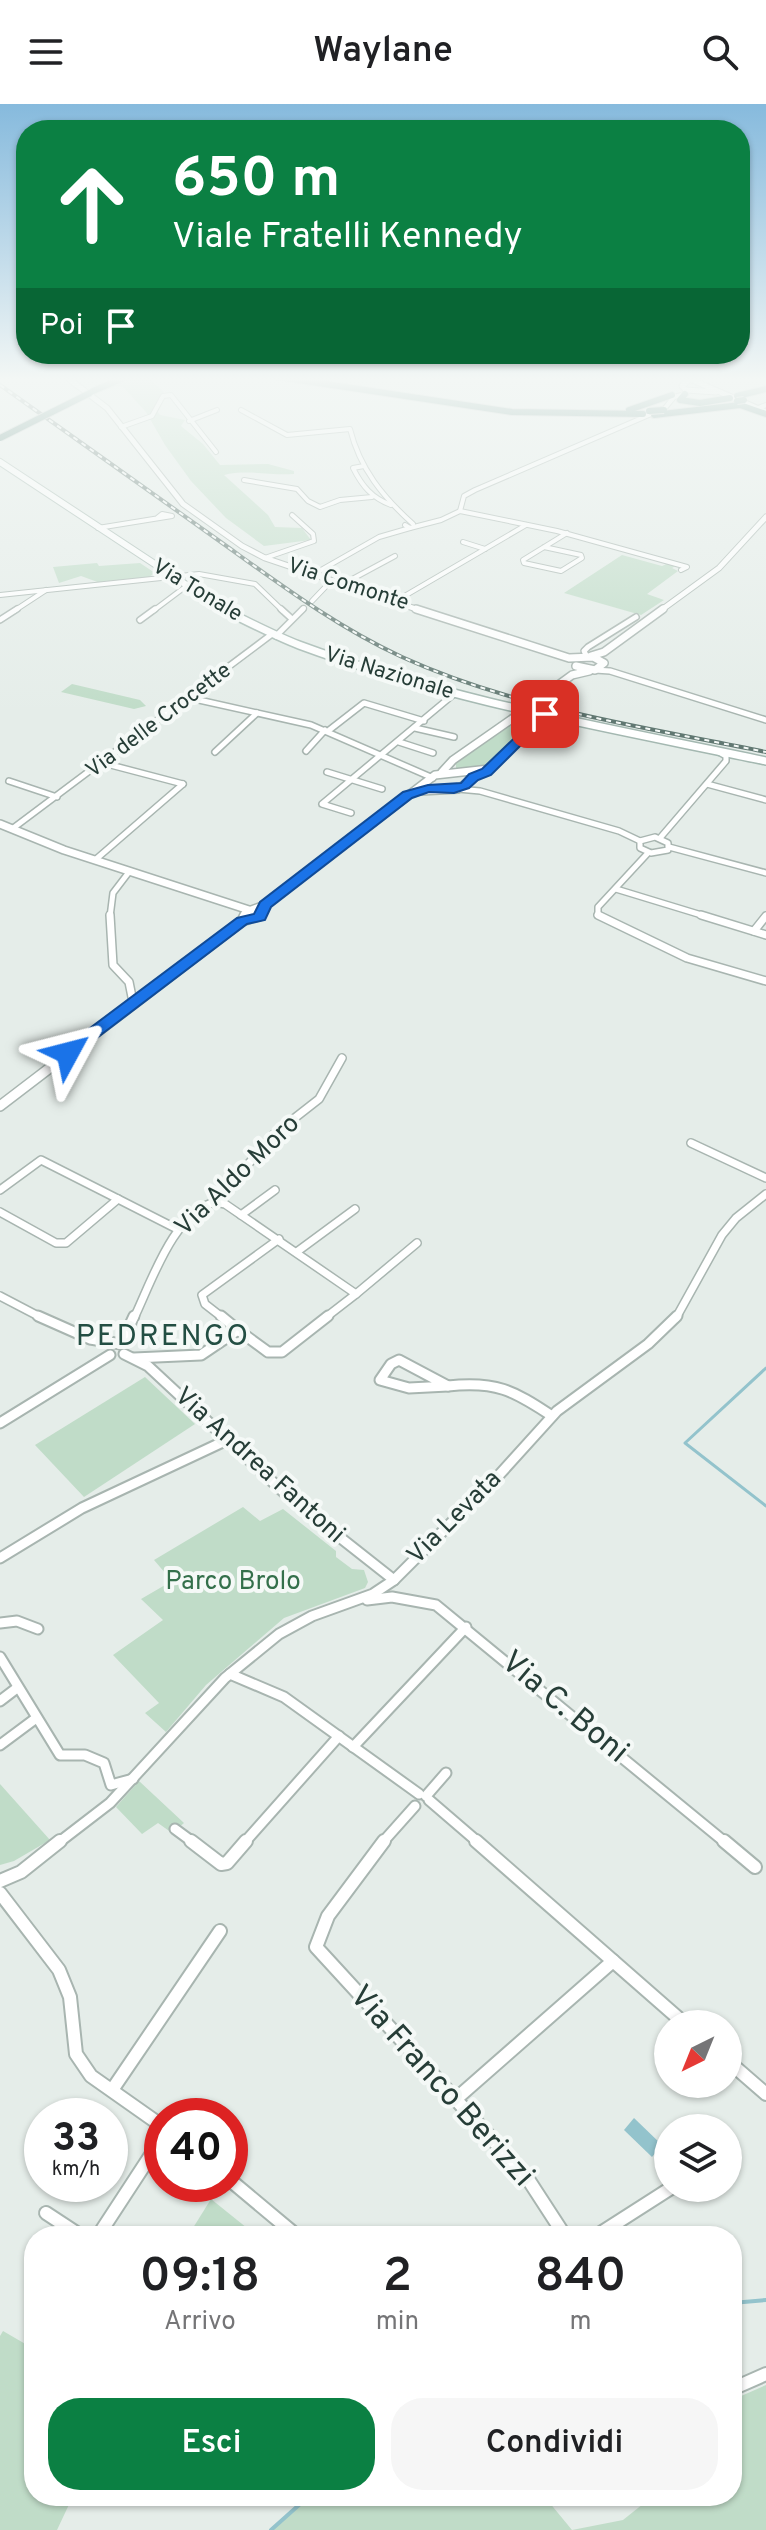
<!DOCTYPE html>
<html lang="it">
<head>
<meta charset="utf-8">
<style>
	body { margin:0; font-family:Overpass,sans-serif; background:#f6f6f6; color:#202124; height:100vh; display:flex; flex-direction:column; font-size:30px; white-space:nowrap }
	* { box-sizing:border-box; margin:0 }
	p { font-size:26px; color:#757577 }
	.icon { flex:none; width:44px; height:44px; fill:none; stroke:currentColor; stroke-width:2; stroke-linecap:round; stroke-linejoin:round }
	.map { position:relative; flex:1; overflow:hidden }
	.sheet { position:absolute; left:24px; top:2122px; width:718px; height:280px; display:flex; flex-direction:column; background:#fff; border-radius:32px; box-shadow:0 2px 6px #0004 }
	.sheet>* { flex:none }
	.guide { position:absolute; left:16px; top:16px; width:734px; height:244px; border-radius:32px; box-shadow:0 2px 6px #0004; background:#0b8043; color:#fff; overflow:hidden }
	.needle { width:52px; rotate:223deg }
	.tools { position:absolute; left:654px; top:1906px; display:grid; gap:16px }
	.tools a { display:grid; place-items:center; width:88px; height:88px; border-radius:50%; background:#fff; box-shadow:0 2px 6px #0004; font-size:40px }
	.speed { position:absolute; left:24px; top:1994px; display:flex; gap:16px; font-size:40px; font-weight:700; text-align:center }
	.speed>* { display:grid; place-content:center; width:104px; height:104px; border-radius:50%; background:#fff; box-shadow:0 2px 6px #0004; line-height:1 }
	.speed small { font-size:20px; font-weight:400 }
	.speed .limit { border:12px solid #d22; background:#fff; color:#111 }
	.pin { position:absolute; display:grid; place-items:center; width:68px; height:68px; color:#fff; margin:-34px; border-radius:16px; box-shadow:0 4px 12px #0006 }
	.me { position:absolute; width:88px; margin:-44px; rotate:52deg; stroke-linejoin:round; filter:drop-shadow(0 0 6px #0008) }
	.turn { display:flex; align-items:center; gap:28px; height:168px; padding:0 24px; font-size:36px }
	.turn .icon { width:104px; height:104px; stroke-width:2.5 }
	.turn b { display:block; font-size:56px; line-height:68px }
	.then { display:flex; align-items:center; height:76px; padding:0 24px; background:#0003; gap:16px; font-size:30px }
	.eta { display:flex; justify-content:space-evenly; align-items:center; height:136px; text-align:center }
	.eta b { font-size:48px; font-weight:600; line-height:56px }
	.action { display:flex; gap:16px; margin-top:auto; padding:16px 24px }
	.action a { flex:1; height:92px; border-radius:32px; background:#0b8043; color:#fff; font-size:32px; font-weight:600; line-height:92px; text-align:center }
	.action a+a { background:#f6f6f6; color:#202124 }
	header { display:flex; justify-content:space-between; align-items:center; height:104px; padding:0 24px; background:#fff; font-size:36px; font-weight:600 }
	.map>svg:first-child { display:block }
	.green { fill:#c0dcc8 }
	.water { fill:#93c3cc }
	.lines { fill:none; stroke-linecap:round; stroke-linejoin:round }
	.stream-far1 { stroke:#93c3cc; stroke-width:3 }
	.stream { stroke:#93c3cc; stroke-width:4 }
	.minor-far4-casing { stroke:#a8b5b0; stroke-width:6 }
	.minor-far3-casing { stroke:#a8b5b0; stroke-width:8 }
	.minor-far2-casing { stroke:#a8b5b0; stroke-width:10 }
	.minor-far1-casing { stroke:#a8b5b0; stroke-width:13 }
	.minor-casing { stroke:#a8b5b0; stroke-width:16 }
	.tertiary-far2-casing { stroke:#a8b5b0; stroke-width:7 }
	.tertiary-far1-casing { stroke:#a8b5b0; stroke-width:10 }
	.tertiary-casing { stroke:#a8b5b0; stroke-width:12 }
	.secondary-far1-casing { stroke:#a4b8b1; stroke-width:8 }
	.secondary-casing { stroke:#a4b8b1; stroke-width:10 }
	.trunk-casing { stroke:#c2c9c7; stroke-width:8 }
	.minor-far4 { stroke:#fff; stroke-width:4 }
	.minor-far3 { stroke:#fff; stroke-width:5 }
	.minor-far2 { stroke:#fff; stroke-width:7 }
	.minor-far1 { stroke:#fff; stroke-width:9 }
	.minor { stroke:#fff; stroke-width:12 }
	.tertiary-far2 { stroke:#fff; stroke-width:5 }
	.tertiary-far1 { stroke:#fff; stroke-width:7 }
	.tertiary { stroke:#fff; stroke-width:9 }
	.secondary-far1 { stroke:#fff; stroke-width:6 }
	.secondary { stroke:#fff; stroke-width:7 }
	.trunk { stroke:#518278; stroke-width:6 }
	.rail-casing { stroke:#617872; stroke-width:4 }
	.rail { stroke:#f5f9f7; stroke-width:2; stroke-dasharray:5; stroke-linecap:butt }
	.tertiary-bridge-casing { stroke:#a8b5b0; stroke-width:10; stroke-linecap:butt }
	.trunk-bridge-casing { stroke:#c2c9c7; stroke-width:8; stroke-linecap:butt }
	.tertiary-bridge { stroke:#fff; stroke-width:7 }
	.trunk-bridge { stroke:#518278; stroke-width:6 }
	.route { fill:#1a73e8; stroke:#114b97; stroke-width:2 }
	.labels { text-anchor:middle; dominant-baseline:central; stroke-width:8; stroke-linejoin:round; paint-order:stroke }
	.far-street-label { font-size:22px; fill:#263d37; stroke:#f5f9f7 }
	.street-label { font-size:26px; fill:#263d37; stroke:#f5f9f7 }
	.park-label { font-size:26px; fill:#34704b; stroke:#f5f9f7 }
	.quarter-label { font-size:30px; letter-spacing:2px; fill:#234e43; stroke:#f5f9f7 }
	.near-street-label { font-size:32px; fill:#263d37; stroke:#f5f9f7 }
</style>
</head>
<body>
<header><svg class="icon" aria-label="menu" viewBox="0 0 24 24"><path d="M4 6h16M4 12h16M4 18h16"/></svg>Waylane<svg class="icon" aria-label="search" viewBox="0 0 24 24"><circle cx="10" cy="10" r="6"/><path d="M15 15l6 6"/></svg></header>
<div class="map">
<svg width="766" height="2426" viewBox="0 0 766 2426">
	<rect width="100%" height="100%" fill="#e5ede9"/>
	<!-- green -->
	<g class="green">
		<path d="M 131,272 L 146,272 L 164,288 L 154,303 L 160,311 L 185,316 L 181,322 L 203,340 L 220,361 L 268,360 L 294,367 L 294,370 C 271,372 247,365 224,371 L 268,411 L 275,423 L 302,424 L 311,436 L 264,442 L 226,414 L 191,377 L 165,341 L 146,308 L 123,283 L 116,282 L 94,290 Z"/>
		<polygon points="622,451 662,462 669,459 677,461 672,464 678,467 647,490 664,496 641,511 564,489"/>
		<polygon points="97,459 99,462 140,459 155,469 146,475 103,480 81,472 59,479 53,463"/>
		<polygon points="72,580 140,596 146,602 134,605 61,588"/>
		<polygon points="527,610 531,613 532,619 485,665 459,666 456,664 456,659"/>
		<polygon points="145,1273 195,1320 84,1393 35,1341"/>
		<polygon points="243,1403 260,1417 283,1405 336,1447 336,1453 352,1465 364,1466 368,1478 365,1484 284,1514 206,1581 166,1628 145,1609 159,1599 113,1551 163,1516 141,1495 172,1477 154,1456"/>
		<polygon points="139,1677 184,1719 172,1729 158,1719 142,1730 116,1703"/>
		<polygon points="0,1680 50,1736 14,1757 0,1761"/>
		<polygon points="211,2095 257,2132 188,2132"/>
		<polygon points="3,2227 34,2245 34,2392 73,2392 57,2426 0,2426 0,2232"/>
		<polygon points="766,2281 766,2426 273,2426 306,2392 544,2392 572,2426 623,2416 653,2392 732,2392 732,2296"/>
	</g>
	<!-- water -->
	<polygon class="water" points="634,2014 662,2041 652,2053 624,2026"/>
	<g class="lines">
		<!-- stream-far1 -->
		<polyline class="stream-far1" points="766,1264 685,1339 766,1402"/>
		<!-- stream -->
		<g class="stream">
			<polyline points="732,2199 766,2196"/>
			<polyline points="271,2426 309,2392"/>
		</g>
		<defs>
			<g id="minor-far4">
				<polyline points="758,304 766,301"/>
				<path d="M 241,306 L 287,331 L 350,325 C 360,365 383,393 413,420"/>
				<polyline points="189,317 217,306"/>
				<polyline points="121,323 152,312 163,292 171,291 216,348"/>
				<path d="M 364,362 L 353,364 C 362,382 372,394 391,401"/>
				<polyline points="244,376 297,385 308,397 320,403 340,396 372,393"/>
				<polyline points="460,407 464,392 475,386 665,304 674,293 685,290"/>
				<polyline points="405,421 410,424 441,416 460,407 557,427 687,463 681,466"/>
				<polyline points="98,424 172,412 162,410 157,414"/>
				<polyline points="463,438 485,445"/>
				<polyline points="544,443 581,451 582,454 561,467 524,459 523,456 567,429"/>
				<polyline points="265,454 314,437 313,430 292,411"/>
				<polyline points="314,470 379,433 410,424"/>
				<polyline points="343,480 395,452"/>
				<polyline points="0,491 199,470 255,480 283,507"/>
				<polyline points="312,497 332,476"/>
				<polyline points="396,497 526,421"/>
				<polyline points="14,507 46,486"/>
				<polyline points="153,507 185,483"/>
				<polyline points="301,507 304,504"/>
			</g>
			<g id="minor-far3">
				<polyline points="281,505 292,515"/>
				<polyline points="0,516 17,505"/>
				<polyline points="140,516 155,505"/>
				<polyline points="276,532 303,505"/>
				<polyline points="587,553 584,547 588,543 636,513"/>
				<polyline points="595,566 610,567 766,616"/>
				<polyline points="190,594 311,621 433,674"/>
				<polyline points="415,624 454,633"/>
				<polyline points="328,627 364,599 424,617"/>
				<polyline points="399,638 433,649"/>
				<polyline points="306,647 325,626"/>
				<polyline points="215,648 257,609"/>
				<polyline points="103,659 183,680"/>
				<polyline points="327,668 382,685"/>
				<polyline points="9,677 57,693"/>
				<polyline points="707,680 766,696"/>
				<polyline points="458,685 480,687 619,727 640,737"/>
				<polyline points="351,709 322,700 454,590"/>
				<polyline points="12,725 272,530"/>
				<polygon points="655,733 668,739 668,746 651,749 640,744 640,737"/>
				<polyline points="660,734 726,657 726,652 719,648"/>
				<polyline points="669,743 766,769"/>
				<polyline points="95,756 183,680"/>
				<polyline points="616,785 708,813"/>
				<polyline points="110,813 113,789 129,768"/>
				<polyline points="602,813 598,811 598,803 648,749"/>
			</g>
			<g id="minor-far2">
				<polyline points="110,811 113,861 129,878 133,898"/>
				<polyline points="598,811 687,854 766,877"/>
				<polyline points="701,811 766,831"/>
				<polyline points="754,827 766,812"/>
				<polyline points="691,1039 766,1074"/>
				<polyline points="0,1086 41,1056 118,1095 66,1139 56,1139 0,1108"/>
				<polyline points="118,1095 177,1125"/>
				<polyline points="216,1098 225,1100 356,1190 417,1139"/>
				<polyline points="241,1111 275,1086"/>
				<polyline points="298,1147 355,1105"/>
				<polyline points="0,1192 42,1214"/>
				<path d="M 134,1214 C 151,1179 174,1107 216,1098 L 273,1031 L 319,995 L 342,954"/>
				<polyline points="223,1214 205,1200 202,1191 279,1135"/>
				<polyline points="325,1214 356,1190"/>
				<polyline points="676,1214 722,1131 736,1114 766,1090"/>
			</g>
			<g id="minor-far1">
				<polyline points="38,1212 90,1235 121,1240"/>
				<polyline points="238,1226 268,1248 282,1248 328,1212"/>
				<polyline points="121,1240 134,1212"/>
				<polyline points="124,1250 148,1262 290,1394 394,1476"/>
				<polyline points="134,1254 201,1251 238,1226 221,1212"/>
				<polygon points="399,1256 448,1282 409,1284 380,1276 391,1260"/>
				<path d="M 448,1282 C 496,1277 513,1286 552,1312"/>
				<polyline points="0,1319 110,1251"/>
				<polyline points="0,1454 82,1404 227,1336"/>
				<polyline points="367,1496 392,1493 436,1501 726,1739"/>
				<polyline points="0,1519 17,1517 38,1525"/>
				<polyline points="0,1553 60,1651 85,1651 104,1659 111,1681 133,1675"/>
				<polyline points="230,1570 284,1593 419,1690"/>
				<polyline points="0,1597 17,1584"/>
				<polyline points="0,1641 35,1615"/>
				<polyline points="353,1643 466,1523"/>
				<polyline points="426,1692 446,1669"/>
				<polyline points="429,1696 479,1739"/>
				<polyline points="175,1725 194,1739"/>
				<polyline points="58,1739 110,1699 225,1574 279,1530 312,1512 373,1490 394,1476 500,1370 557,1307 648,1240 677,1212"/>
				<polyline points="244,1739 339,1632"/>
				<polyline points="382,1739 415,1702"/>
			</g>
			<g id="minor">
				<polyline points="191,1737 221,1760 227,1759 246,1737"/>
				<polyline points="384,1737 328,1812 316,1843 526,2072 565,2132"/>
				<polyline points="476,1737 685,1920"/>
				<polyline points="724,1737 755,1763"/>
				<polyline points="0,1777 21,1768 60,1737"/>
				<polyline points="0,1789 59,1866 70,1893 76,1950 91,1972 162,2022"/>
				<polyline points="728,1957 766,1990"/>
				<polyline points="112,1986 220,1827"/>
				<polyline points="457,1994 613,1857"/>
				<polyline points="230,2076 297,2132"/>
				<polyline points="46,2109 81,2132"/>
				<polyline points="98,2132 162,2034"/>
				<polyline points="596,2132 671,2084"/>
				<polyline points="732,2285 766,2270"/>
			</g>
			<g id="tertiary-far2">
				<polyline points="65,272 107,304 183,400 242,442 265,454 422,507"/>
				<polyline points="683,272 766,308"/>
				<polyline points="686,274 687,278 682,282 686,286 716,288"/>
				<polyline points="660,507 719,464 766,413"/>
			</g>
			<g id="tertiary-far1">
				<polyline points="416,505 569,554 593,553 604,559 595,566 576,562"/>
				<polyline points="591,552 604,548 663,505"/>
				<polyline points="539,595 572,571 589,567"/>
				<polyline points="442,668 453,656 519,610"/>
				<polyline points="421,687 458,685 468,678"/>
				<polyline points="0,720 64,746 249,806"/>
				<polyline points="244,813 246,808 265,801 435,671 489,665 545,610"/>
				<polyline points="259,813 265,801"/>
			</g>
			<g id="tertiary">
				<polyline points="242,817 245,811"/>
				<polyline points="0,1002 242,817 261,811"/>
			</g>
			<polyline id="secondary-far1" points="0,358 226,507"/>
			<path id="secondary" d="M 222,505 C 247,517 273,531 299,541 C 450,597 609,624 766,657"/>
			<g id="trunk">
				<polyline points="272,272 512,308 643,310"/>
				<polyline points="93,287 128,272"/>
				<polyline points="685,290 680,296 700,299 730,294"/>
				<polyline points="737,292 766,285"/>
				<polyline points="629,306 672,291"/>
				<polyline points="52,308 84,292"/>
				<polyline points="654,311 740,301 766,310"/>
			</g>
		</defs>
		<!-- minor-far4 casing -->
		<use href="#minor-far4" class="minor-far4-casing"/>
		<!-- minor-far3 casing -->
		<use href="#minor-far3" class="minor-far3-casing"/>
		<!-- minor-far2 casing -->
		<use href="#minor-far2" class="minor-far2-casing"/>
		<!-- minor-far1 casing -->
		<use href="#minor-far1" class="minor-far1-casing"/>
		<!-- minor casing -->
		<use href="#minor" class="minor-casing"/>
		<!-- tertiary-far2 casing -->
		<use href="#tertiary-far2" class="tertiary-far2-casing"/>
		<!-- tertiary-far1 casing -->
		<use href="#tertiary-far1" class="tertiary-far1-casing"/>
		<!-- tertiary casing -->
		<use href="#tertiary" class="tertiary-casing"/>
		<!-- secondary-far1 casing -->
		<use href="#secondary-far1" class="secondary-far1-casing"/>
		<!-- secondary casing -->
		<use href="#secondary" class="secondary-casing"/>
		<!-- trunk casing -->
		<use href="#trunk" class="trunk-casing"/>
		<!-- minor-far4 -->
		<use href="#minor-far4" class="minor-far4"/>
		<!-- minor-far3 -->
		<use href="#minor-far3" class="minor-far3"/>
		<!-- minor-far2 -->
		<use href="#minor-far2" class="minor-far2"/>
		<!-- minor-far1 -->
		<use href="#minor-far1" class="minor-far1"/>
		<!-- minor -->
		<use href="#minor" class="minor"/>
		<!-- tertiary-far2 -->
		<use href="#tertiary-far2" class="tertiary-far2"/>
		<!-- tertiary-far1 -->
		<use href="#tertiary-far1" class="tertiary-far1"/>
		<!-- tertiary -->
		<use href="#tertiary" class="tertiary"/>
		<!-- secondary-far1 -->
		<use href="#secondary-far1" class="secondary-far1"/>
		<!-- secondary -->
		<use href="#secondary" class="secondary"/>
		<!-- trunk -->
		<use href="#trunk" class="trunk"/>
		<defs>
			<path id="rail" d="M 0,281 C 73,333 145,384 218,436 C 277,478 335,522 402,553 C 516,605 644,623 766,648"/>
		</defs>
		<!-- rail casing -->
		<use href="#rail" class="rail-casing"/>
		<!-- rail -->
		<use href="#rail" class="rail"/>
		<defs>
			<polyline id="tertiary-bridge" points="519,610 539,595"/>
			<g id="trunk-bridge">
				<polyline points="84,292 90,289"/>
				<polyline points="737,297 744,296"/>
				<polyline points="649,307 664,306"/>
				<polyline points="0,334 52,308"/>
			</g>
		</defs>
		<!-- tertiary-bridge casing -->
		<use href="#tertiary-bridge" class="tertiary-bridge-casing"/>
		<!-- trunk-bridge casing -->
		<use href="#trunk-bridge" class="trunk-bridge-casing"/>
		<!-- tertiary-bridge -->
		<use href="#tertiary-bridge" class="tertiary-bridge"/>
		<!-- trunk-bridge -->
		<use href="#trunk-bridge" class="trunk-bridge"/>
	</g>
	<!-- sky -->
	<linearGradient id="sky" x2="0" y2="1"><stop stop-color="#86badd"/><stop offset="0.45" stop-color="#f3f7f5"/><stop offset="1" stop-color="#f3f7f5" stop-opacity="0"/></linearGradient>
	<rect width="766" height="611" fill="url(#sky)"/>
	<!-- route -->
	<polygon class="route" points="541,608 551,610 547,620 538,624 491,671 478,676 469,684 454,689 429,688 412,694 271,803 265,816 247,820 73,952 62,952 62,945 237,814 254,810 260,798 403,688 428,681 461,679 469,670 482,665 530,619 538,615"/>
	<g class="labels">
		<!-- far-street labels -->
		<g class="far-street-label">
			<text transform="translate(348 481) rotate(18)">Via Comonte</text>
			<text transform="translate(197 487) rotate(31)">Via Tonale</text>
			<text transform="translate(389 570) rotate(17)">Via Nazionale</text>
			<text transform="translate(159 617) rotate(-37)">Via delle Crocette</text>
		</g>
		<!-- street labels -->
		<g class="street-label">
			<text transform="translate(238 1072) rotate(-44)">Via Aldo Moro</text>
			<text transform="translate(259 1362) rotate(42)">Via Andrea Fantoni</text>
			<text transform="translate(455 1414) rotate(-45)">Via Levata</text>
		</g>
		<!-- park labels -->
		<g class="park-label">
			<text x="233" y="1478">Parco Brolo</text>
		</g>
		<!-- quarter labels -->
		<g class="quarter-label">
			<text x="163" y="1233">PEDRENGO</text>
		</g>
		<!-- near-street labels -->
		<g class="near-street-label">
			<text transform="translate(564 1604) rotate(40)">Via C. Boni</text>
			<text transform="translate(441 1983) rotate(48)">Via Franco Berizzi</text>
		</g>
	</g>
</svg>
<div class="tools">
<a><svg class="needle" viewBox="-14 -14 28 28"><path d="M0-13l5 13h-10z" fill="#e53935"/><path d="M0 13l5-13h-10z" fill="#757577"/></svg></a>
<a><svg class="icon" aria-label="layers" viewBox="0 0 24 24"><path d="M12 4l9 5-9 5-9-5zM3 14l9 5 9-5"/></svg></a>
</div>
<div class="speed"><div>33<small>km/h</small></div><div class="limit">40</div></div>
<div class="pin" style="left:545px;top:610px;background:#d93025"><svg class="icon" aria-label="arrive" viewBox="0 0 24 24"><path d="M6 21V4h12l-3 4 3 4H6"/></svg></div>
<svg class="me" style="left:68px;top:949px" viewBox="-20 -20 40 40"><path d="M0-17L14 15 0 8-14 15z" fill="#1a73e8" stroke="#fff" stroke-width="4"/></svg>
<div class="guide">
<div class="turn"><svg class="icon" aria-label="ahead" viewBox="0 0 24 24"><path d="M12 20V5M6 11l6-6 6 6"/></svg><div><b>650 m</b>Viale Fratelli Kennedy</div></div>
<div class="then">Poi<svg class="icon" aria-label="arrive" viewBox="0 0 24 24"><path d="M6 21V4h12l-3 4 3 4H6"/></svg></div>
</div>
<section class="sheet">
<div class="eta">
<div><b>09:18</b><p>Arrivo</p></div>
<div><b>2</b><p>min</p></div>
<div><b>840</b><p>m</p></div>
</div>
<div class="action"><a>Esci</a><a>Condividi</a></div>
</section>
</div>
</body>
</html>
